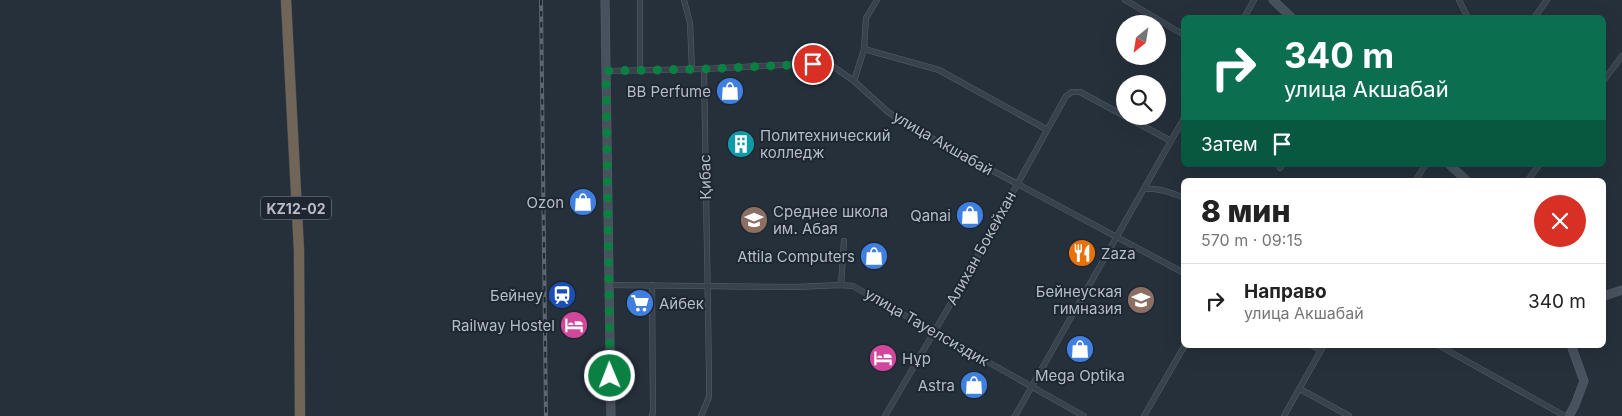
<!DOCTYPE html>
<html lang="ru">
<head>
<meta charset="utf-8">
<style>
	body { margin:0; font-family:Inter,sans-serif; background:#f6f6f6; color:#222; height:100vh; display:flex; flex-direction:column; font-size:19px; white-space:nowrap }
	* { box-sizing:border-box; margin:0 }
	p { font-size:16px; color:#767676 }
	.icon { flex:none; width:28px; height:28px; fill:none; stroke:currentColor; stroke-width:2; stroke-linecap:round; stroke-linejoin:round }
	.map { position:relative; flex:1; overflow:hidden }
	.details { position:absolute; left:1181px; top:178px; width:425px; height:170px; display:flex; flex-direction:column; background:#fff; border-radius:8px; box-shadow:0 5px 20px #0002 }
	.details>* { flex:none }
	.guide { position:absolute; left:1181px; top:15px; width:425px; height:152px; border-radius:8px; box-shadow:0 5px 20px #0002; background:#0b6e4f; color:#fff; overflow:hidden }
	.needle { width:32px; rotate:210deg }
	.buttons { position:absolute; left:1116px; top:15px; display:grid; gap:10px }
	.buttons a { display:grid; place-items:center; width:50px; height:50px; border-radius:50%; background:#fff; box-shadow:0 5px 20px #0002; font-size:25px }
	.pin { position:absolute; display:grid; place-items:center; width:42px; height:42px; color:#fff; margin:-21px; border:2px solid #fff; border-radius:50%; box-shadow:0 1px 5px #0007 }
	.me { position:absolute; width:55px; margin:-28px; rotate:359deg; stroke-linejoin:round; filter:drop-shadow(0 0 4px #0008) }
	.turn { display:flex; align-items:center; gap:18px; height:105px; padding:0 20px; font-size:22px }
	.turn .icon { width:65px; height:65px; stroke-width:2.5 }
	.turn b { display:block; font-size:35px; line-height:42px }
	.then { display:flex; align-items:center; height:48px; padding:0 20px; background:#0003; gap:10px; font-size:19px }
	.round { display:grid; place-items:center; flex:none; width:52px; height:52px; border-radius:26px; background:#f6f6f6 }
	.summary { display:flex; align-items:center; justify-content:space-between; height:85px; padding:0 20px }
	h1 { font-size:30px; font-weight:800; line-height:38px }
	ul { padding:0; list-style:none }
	li { display:flex; align-items:center; gap:15px; height:75px; padding:0 20px; border-top:1px solid #e0e0e0 }
	li div { flex:1 }
	li b { display:block; font-size:19px }
	li em { font-style:normal }
	.map>svg:first-child { display:block }
	.lines { fill:none; stroke-linecap:round; stroke-linejoin:round }
	.street-casing { stroke:#57606a; stroke-width:6 }
	.secondary-casing { stroke:#57606a; stroke-width:9 }
	.highway-casing { stroke:#444d57; stroke-width:11 }
	.street { stroke:#39424c; stroke-width:5 }
	.secondary { stroke:#48525e; stroke-width:8 }
	.highway { stroke:#716557; stroke-width:10 }
	.rail-casing { stroke:#5c6772; stroke-width:4 }
	.rail { stroke:#1e2731; stroke-width:2; stroke-dasharray:5.5; stroke-linecap:butt }
	.route { stroke:#0b8043; stroke-width:9; stroke-dasharray:0 16.2 }
	.labels { text-anchor:middle; dominant-baseline:central; stroke-width:4; stroke-linejoin:round; paint-order:stroke }
	.shield { fill:#1e2731; stroke:#88909a; stroke-width:1 }
	.shield-label { font-size:14px; font-weight:bold; fill:#b5bdc7 }
	.poi-label { font-size:15px; fill:#b5bdc7; stroke:#1e2731; text-anchor:end }
	.street-label { font-size:15px; fill:#b5bdc7; stroke:#1e2731 }
</style>
</head>
<body>
<div class="map">
<svg width="1622" height="416" viewBox="0 0 1622 416">
	<rect width="100%" height="100%" fill="#26303b"/>
	<g class="lines">
		<defs>
			<g id="street">
				<polyline points="684,0 690,23 692,69"/>
				<polyline points="1125,0 1184,35"/>
				<polyline points="1459,0 1468,18"/>
				<polyline points="1244,18 1254,0"/>
				<polyline points="1534,18 1547,0"/>
				<polyline points="864,49 939,70 1046,129"/>
				<polyline points="606,71 704,69 800,64 831,65 854,81 888,112 909,126 1184,273"/>
				<polyline points="640,71 640,0"/>
				<polyline points="1604,80 1622,56"/>
				<polyline points="854,81 864,49 866,18 877,0"/>
				<polyline points="1280,168 1282,165"/>
				<polyline points="1416,180 1425,165"/>
				<polyline points="1528,180 1539,165"/>
				<path d="M 1144,189 C 1159,188 1170,192 1184,198"/>
				<polyline points="608,285 796,287 841,285 853,286 1084,416"/>
				<polyline points="652,285 653,412 652,416"/>
				<polyline points="841,285 844,241"/>
				<polyline points="1311,345 1321,350"/>
				<polyline points="1438,345 1565,416"/>
				<polyline points="1300,389 1349,416"/>
				<polyline points="701,416 709,397 709,372 704,69"/>
				<polyline points="885,416 961,286 1066,96 1072,92 1080,92 1171,141"/>
				<polyline points="1015,416 1184,118"/>
				<polyline points="1144,416 1185,345"/>
				<polyline points="1284,416 1324,345"/>
			</g>
			<g id="secondary">
				<polyline points="605,0 611,416"/>
				<polyline points="1273,0 1292,18"/>
				<polyline points="1450,165 1466,180"/>
				<polyline points="1604,296 1622,290"/>
				<polyline points="1569,416 1575,405 1584,381 1571,345"/>
			</g>
			<polyline id="highway" points="286,0 299,251 300,416"/>
		</defs>
		<!-- street casing -->
		<use href="#street" class="street-casing"/>
		<!-- secondary casing -->
		<use href="#secondary" class="secondary-casing"/>
		<!-- highway casing -->
		<use href="#highway" class="highway-casing"/>
		<!-- street -->
		<use href="#street" class="street"/>
		<!-- secondary -->
		<use href="#secondary" class="secondary"/>
		<!-- highway -->
		<use href="#highway" class="highway"/>
		<defs>
			<polyline id="rail" points="541,0 546,416"/>
		</defs>
		<!-- rail casing -->
		<use href="#rail" class="rail-casing"/>
		<!-- rail -->
		<use href="#rail" class="rail"/>
	</g>
	<g class="lines">
		<!-- route -->
		<polyline class="route" points="610,376 606,71 704,69 813,64"/>
	</g>
	<!-- icons -->
	<defs>
		<symbol id="shop-disc" viewBox="-11 -11 22 22"><circle r="9.5" fill="#3f7fe0" stroke="#1e2731"/><path d="M-5-2.5h2.3a2.7 3.5 0 0 1 5.4 0H5L5.5 6h-11ZM-1.5-2.5h3a1.5 2.3 0 0 0-3 0Z" fill="#fff"/></symbol>
		<symbol id="building-disc" viewBox="-11 -11 22 22"><circle r="9.5" fill="#0f9aa8" stroke="#1e2731"/><path d="M-4-6H4V6H1V3H-1V6H-4ZM-2.5-4.3h1.7v1.8h-1.7ZM.8-4.3h1.7v1.8H.8ZM-2.5-1h1.7V.8h-1.7ZM.8-1h1.7V.8H.8Z" fill="#fff"/></symbol>
		<symbol id="school-disc" viewBox="-11 -11 22 22"><circle r="9.5" fill="#8d6e63" stroke="#1e2731"/><path d="M0-5L7-2L0 1L-7-2ZM-4 1L0 2.5L4 1V4Q0 6-4 4Z" fill="#fff"/></symbol>
		<symbol id="restaurant-disc" viewBox="-11 -11 22 22"><circle r="9.5" fill="#e8710a" stroke="#1e2731"/><path d="M-5-6h1v4h1v-4h1v4h1v-4h1v5L-1.5 .5V6h-2V.5L-5-1ZM5-6V6H3V1.5H1.5Q1.5-4 5-6Z" fill="#fff"/></symbol>
		<symbol id="station-disc" viewBox="-11 -11 22 22"><circle r="9.5" fill="#1a4fb4" stroke="#1e2731"/><path d="M-3-6H3Q5-6 5-4V2Q5 4 3 4L4.5 6H3L1.5 4h-3L-3 6H-4.5L-3 4Q-5 4-5 2V-4Q-5-6-3-6ZM-3.5-4v3h7v-3ZM-3.5 1v1.5H-2V1ZM2 1v1.5H3.5V1Z" fill="#fff"/></symbol>
		<symbol id="supermarket-disc" viewBox="-11 -11 22 22"><circle r="9.5" fill="#3f7fe0" stroke="#1e2731"/><path d="M-6-5.5h2.5l.6 2H6L4.5 2H-2.5L-4.4-4H-6ZM-1.5 3.2a1.3 1.3 0 1 0 .1 0ZM3 3.2a1.3 1.3 0 1 0 .1 0Z" fill="#fff"/></symbol>
		<symbol id="hotel-disc" viewBox="-11 -11 22 22"><circle r="9.5" fill="#d1479c" stroke="#1e2731"/><path d="M-6-4.5h1.5V1H6V5H4.5V3h-9V5H-6ZM-4 0a1.8 1.8 0 1 1 3.6 0ZM.5 0V-2.5h3Q6-2.5 6 0Z" fill="#fff"/></symbol>
	</defs>
	<g fill-rule="evenodd">
		<use href="#shop-disc" x="714" y="75" width="32" height="32"/>
		<use href="#building-disc" x="725" y="128" width="32" height="32"/>
		<use href="#shop-disc" x="567" y="186" width="32" height="32"/>
		<use href="#shop-disc" x="954" y="199" width="32" height="32"/>
		<use href="#school-disc" x="738" y="204" width="32" height="32"/>
		<use href="#restaurant-disc" x="1066" y="237" width="32" height="32"/>
		<use href="#shop-disc" x="858" y="240" width="32" height="32"/>
		<use href="#station-disc" x="546" y="279" width="32" height="32"/>
		<use href="#school-disc" x="1125" y="284" width="32" height="32"/>
		<use href="#supermarket-disc" x="624" y="287" width="32" height="32"/>
		<use href="#hotel-disc" x="558" y="309" width="32" height="32"/>
		<use href="#shop-disc" x="1064" y="333" width="32" height="32"/>
		<use href="#hotel-disc" x="867" y="342" width="32" height="32"/>
		<use href="#shop-disc" x="958" y="369" width="32" height="32"/>
	</g>
	<g class="labels">
		<!-- shield labels -->
		<rect class="shield" x="261" y="196.5" width="70" height="23" rx="4"/>
		<g class="shield-label">
			<text x="296" y="208">KZ12-02</text>
		</g>
		<!-- poi labels -->
		<g class="poi-label">
			<text x="711" y="91">BB Perfume</text>
			<text x="760" y="135" text-anchor="start">Политехнический<tspan x="760" dy="17">колледж</tspan></text>
			<text x="564" y="202">Ozon</text>
			<text x="773" y="211" text-anchor="start">Среднее школа<tspan x="773" dy="17">им. Абая</tspan></text>
			<text x="951" y="215">Qanai</text>
			<text x="1101" y="253" text-anchor="start">Zaza</text>
			<text x="855" y="256">Attila Computers</text>
			<text x="1122" y="291">Бейнеуская<tspan x="1122" dy="17">гимназия</tspan></text>
			<text x="543" y="295">Бейнеу</text>
			<text x="659" y="303" text-anchor="start">Айбек</text>
			<text x="555" y="325">Railway Hostel</text>
			<text x="902" y="358" text-anchor="start">Нұр</text>
			<text x="1080" y="375" text-anchor="middle">Mega Optika</text>
			<text x="955" y="385">Astra</text>
		</g>
		<!-- street labels -->
		<g class="street-label">
			<text transform="translate(943 143) rotate(30)">улица Акшабай</text>
			<text transform="translate(705 177) rotate(-91)">Қибас</text>
			<text transform="translate(981 248) rotate(-61)">Алихан Бокейхан</text>
			<text transform="translate(927 327) rotate(30)">улица Тауелсиздик</text>
		</g>
	</g>
</svg>
<div class="buttons">
<a><svg class="needle" viewBox="-14 -14 28 28"><path d="M0-13l5 13h-10z" fill="#e53935"/><path d="M0 13l5-13h-10z" fill="#767676"/></svg></a>
<a><svg class="icon" aria-label="search" viewBox="0 0 24 24"><circle cx="10" cy="10" r="6"/><path d="M15 15l6 6"/></svg></a>
</div>
<div class="pin" style="left:813px;top:64px;background:#d93025"><svg class="icon" aria-label="arrive" viewBox="0 0 24 24"><path d="M6 21V4h12l-3 4 3 4H6"/></svg></div>
<svg class="me" style="left:610px;top:376px" viewBox="-20 -20 40 40"><circle r="17" fill="#0b8043" stroke="#fff" stroke-width="3"/><path d="M0-11L8 9 0 5-8 9z" fill="#fff"/></svg>
<div class="guide">
<div class="turn"><svg class="icon" aria-label="right" viewBox="0 0 24 24"><path d="M7 20v-9h11M14 6l5 5-5 5"/></svg><div><b>340 m</b>улица Акшабай</div></div>
<div class="then">Затем<svg class="icon" aria-label="arrive" viewBox="0 0 24 24"><path d="M6 21V4h12l-3 4 3 4H6"/></svg></div>
</div>
<section class="details">
<div class="summary"><div><h1>8 мин</h1><p>570 m · 09:15</p></div><a class="round" style="background:#d93025;color:#fff"><svg class="icon" aria-label="close" viewBox="0 0 24 24"><path d="M6 6l12 12M18 6L6 18"/></svg></a></div>
<ul>
<li><svg class="icon" aria-label="right" viewBox="0 0 24 24"><path d="M7 20v-9h11M14 6l5 5-5 5"/></svg><div><b>Направо</b><p>улица Акшабай</p></div><em>340 m</em></li>
</ul>
</section>
</div>
</body>
</html>
